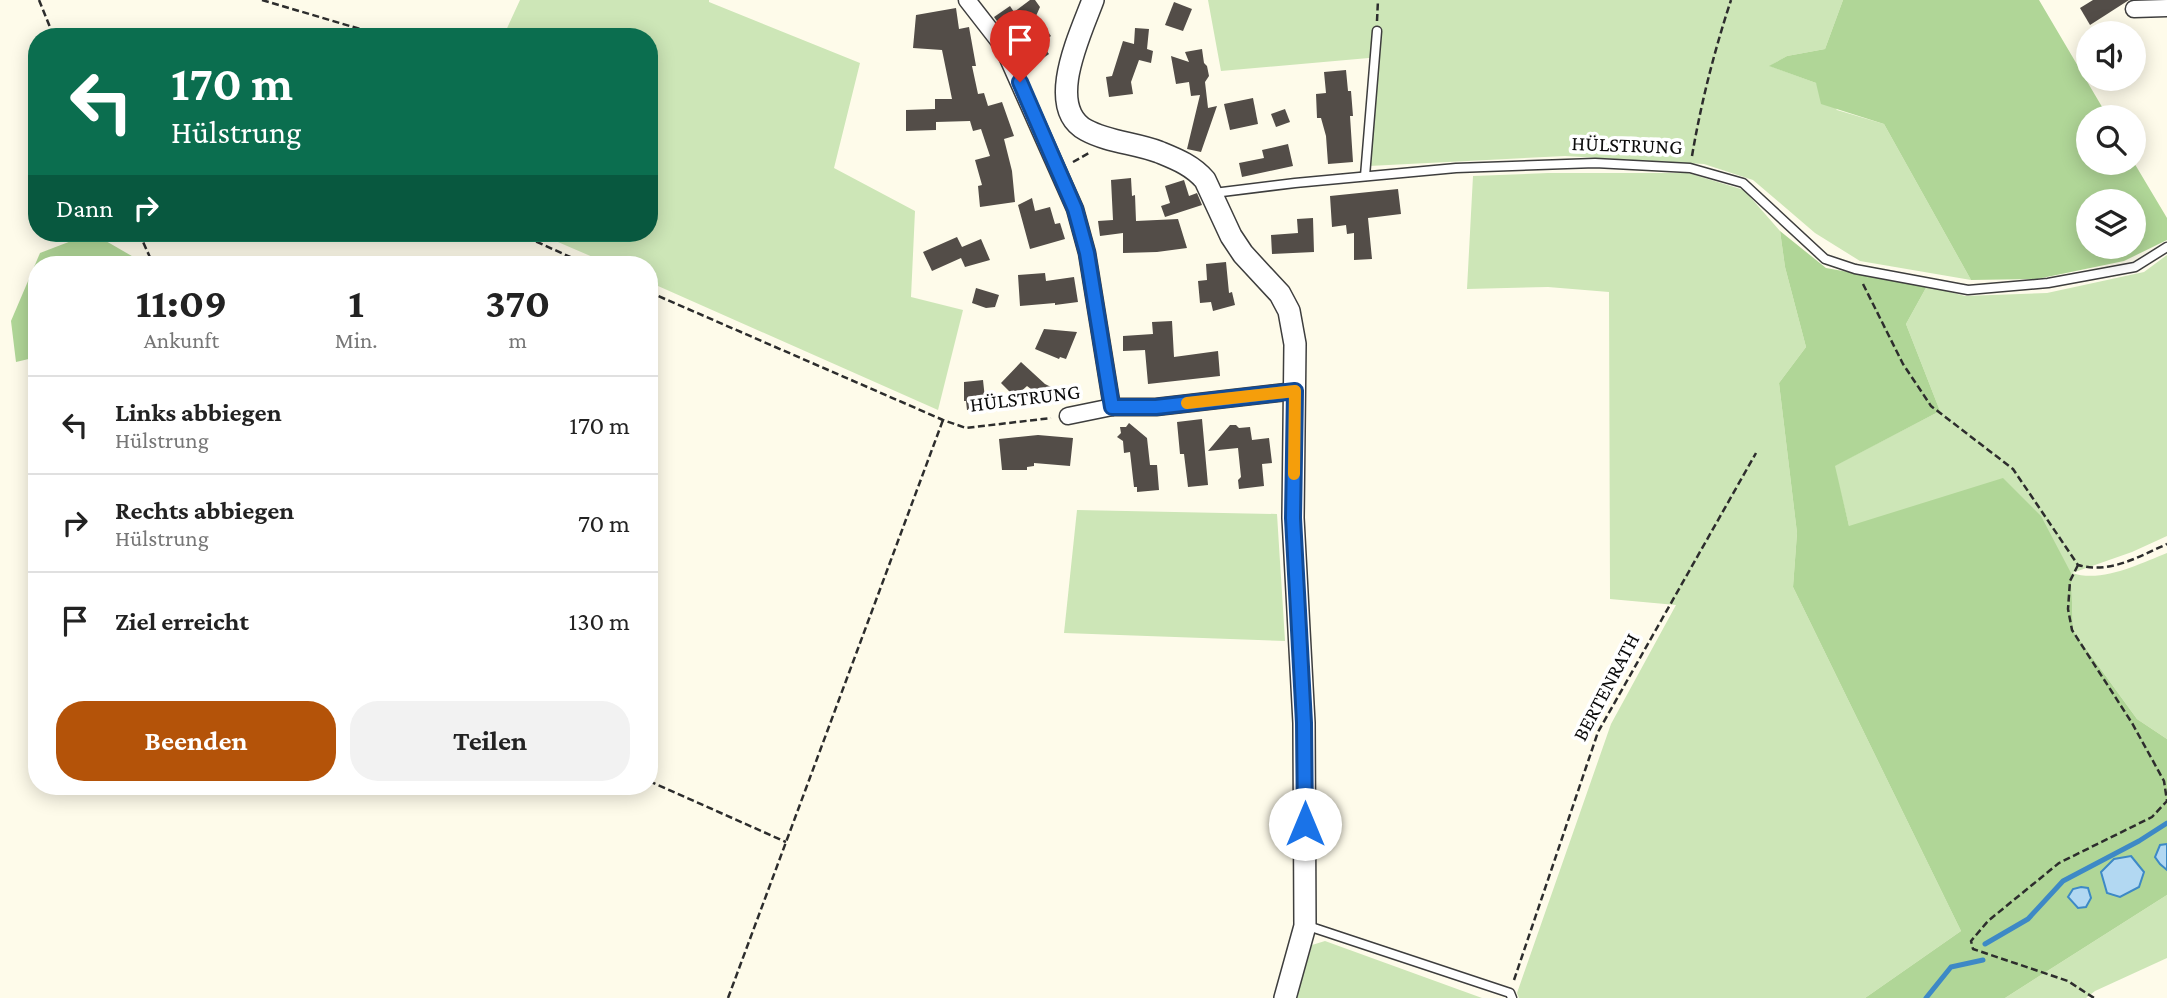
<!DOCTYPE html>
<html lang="de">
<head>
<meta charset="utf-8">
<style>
	body { margin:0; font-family:"Crimson Pro",serif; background:#f2f2f2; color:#222; height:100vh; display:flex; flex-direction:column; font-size:26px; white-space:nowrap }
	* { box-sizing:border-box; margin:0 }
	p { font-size:23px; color:#767676 }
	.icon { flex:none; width:38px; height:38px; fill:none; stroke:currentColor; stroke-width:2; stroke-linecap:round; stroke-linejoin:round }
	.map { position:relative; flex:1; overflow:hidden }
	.panel { position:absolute; left:28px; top:256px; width:630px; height:539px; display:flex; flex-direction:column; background:#fff; border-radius:28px; box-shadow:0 4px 18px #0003 }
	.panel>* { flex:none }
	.top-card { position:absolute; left:28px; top:28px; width:630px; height:214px; border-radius:28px; box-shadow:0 4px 18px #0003; background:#0b6e4f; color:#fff; overflow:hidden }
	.controls { position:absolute; left:2076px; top:21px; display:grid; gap:14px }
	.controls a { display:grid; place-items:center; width:70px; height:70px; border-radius:50%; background:#fff; box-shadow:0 4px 18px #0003; font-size:35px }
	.pin { position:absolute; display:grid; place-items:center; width:60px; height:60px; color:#fff; margin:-72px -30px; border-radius:50% 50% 50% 0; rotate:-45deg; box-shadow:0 0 7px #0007 }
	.pin .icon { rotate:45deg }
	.me { position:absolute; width:77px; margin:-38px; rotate:0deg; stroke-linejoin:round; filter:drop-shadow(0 0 5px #0008) }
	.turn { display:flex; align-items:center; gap:24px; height:147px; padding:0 28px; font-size:32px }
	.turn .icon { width:91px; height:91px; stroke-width:2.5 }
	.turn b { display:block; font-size:49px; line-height:60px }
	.then { display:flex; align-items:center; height:66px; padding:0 28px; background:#0003; gap:14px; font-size:26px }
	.eta { display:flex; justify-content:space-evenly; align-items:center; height:119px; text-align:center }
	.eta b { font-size:42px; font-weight:700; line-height:49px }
	.action { display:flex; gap:14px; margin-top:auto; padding:14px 28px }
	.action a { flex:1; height:80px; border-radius:28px; background:#b45309; color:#fff; font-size:28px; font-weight:700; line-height:80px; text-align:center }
	.action a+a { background:#f2f2f2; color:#222 }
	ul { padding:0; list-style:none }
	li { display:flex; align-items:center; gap:21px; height:98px; padding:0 28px; border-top:2px solid #e0e0e0 }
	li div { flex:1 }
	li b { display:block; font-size:26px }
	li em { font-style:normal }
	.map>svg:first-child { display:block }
	.green { fill:#cde6b7 }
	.forest { fill:#b0d697; fill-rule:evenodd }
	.water { fill:#b2d8f2; stroke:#3d89c6; stroke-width:2 }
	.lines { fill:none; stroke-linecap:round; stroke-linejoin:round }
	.stream { stroke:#3d89c6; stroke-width:5 }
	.building { fill:#534d48 }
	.service-casing { stroke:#3e3e3e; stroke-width:11 }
	.minor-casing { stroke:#3e3e3e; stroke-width:19 }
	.tertiary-casing { stroke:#3e3e3e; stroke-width:24 }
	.path { stroke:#2d2d2d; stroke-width:2.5; stroke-dasharray:7 3.5; stroke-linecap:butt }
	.service { stroke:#fff; stroke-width:8 }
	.minor { stroke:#fff; stroke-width:16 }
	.tertiary { stroke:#fff; stroke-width:21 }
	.route-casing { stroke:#114b97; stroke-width:18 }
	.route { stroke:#1a73e8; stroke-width:12 }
	.slow { stroke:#f59e0b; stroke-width:12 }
	.labels { text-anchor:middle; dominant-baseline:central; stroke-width:7; stroke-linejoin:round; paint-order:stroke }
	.street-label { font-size:21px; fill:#0b0b0b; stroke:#fff }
</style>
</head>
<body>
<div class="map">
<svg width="2167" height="998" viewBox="0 0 2167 998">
	<rect width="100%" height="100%" fill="#fefbea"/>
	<!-- green -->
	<g class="green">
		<polygon points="520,0 709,0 709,2 860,63 834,168 915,211 911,297 963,310 938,410 649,282 649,264 609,264 537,233 649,233 649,37 503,37"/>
		<polygon points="1208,0 1843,0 1825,49 1787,56 1770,66 1816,83 1837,110 1884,124 1971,280 1860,261 1815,233 1753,180 1704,164 1565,156 1369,166 1380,57 1221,71"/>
		<polygon points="1548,173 1688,173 1744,190 1780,231 1785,267 1806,347 1779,383 1797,533 1793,587 1961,931 1865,998 1519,998 1517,993 1611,724 1676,605 1610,599 1609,292 1548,287 1467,289 1473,176"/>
		<path d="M 2167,255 L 2167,536 L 2132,552 L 2072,573 C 2102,583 2139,564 2167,553 L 2167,739 L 2137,719 L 2073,631 L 2071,573 L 1849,526 L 1834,466 L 1940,411 L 1906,324 L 1927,286 L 1965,296 L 2047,293 L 2144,272 Z"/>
		<polygon points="1077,510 1277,514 1285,641 1064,633"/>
		<polygon points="2167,895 2167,958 2095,991 2086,998 2005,998"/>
		<polygon points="1325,941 1482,998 1296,998 1312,945"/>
	</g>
	<!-- forest -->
	<g class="forest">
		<path d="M 1843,0 L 2039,0 L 2108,117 L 2088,117 L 2088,163 L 2133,163 L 2133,161 L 2167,218 L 2167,240 L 2124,261 L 2037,279 L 1971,280 L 1884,124 L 1821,104 L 1816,83 L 1769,66 L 1787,56 L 1825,49 ZM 2088,201 L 2133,201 L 2133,247 L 2088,247 Z"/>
		<polygon points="1780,231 1826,268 1927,286 1906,324 1940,411 1835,466 1849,526 2003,478 2041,516 2071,573 2073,631 2137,719 2167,739 2167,895 2005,998 1865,998 1961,931 1793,587 1797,533 1779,383 1806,347 1785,267"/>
		<polygon points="92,233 137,259 140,264 37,264 37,357 16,362 11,321 40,253"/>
	</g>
	<!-- water -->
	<g class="water">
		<polygon points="2167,844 2167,870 2160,864 2155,857 2160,845"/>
		<polygon points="2131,856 2144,872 2139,887 2120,897 2107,893 2101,872 2114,859"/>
		<polygon points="2081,887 2088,888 2091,898 2086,907 2078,908 2068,897 2073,889"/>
	</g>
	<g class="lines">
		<!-- stream -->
		<g class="stream">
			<polyline points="1985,944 2028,919 2063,881 2139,841 2167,823"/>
			<polyline points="1926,998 1951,967 1983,960"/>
		</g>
	</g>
	<!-- building -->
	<g class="building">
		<polygon points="1030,0 1035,0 1040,7 1036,16 1051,36 1041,43 1049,54 1028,69 1017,53 1010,39 994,17 1010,6 1014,12"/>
		<polygon points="2093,0 2129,0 2090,25 2080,8"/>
		<polygon points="1174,2 1192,9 1183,31 1165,25"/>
		<polygon points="956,8 959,29 969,27 976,66 972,66 978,94 984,93 988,106 1002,102 1014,136 1004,139 1012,171 1015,202 980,207 978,186 982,185 975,160 990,156 981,129 973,131 970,121 936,122 936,130 906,131 906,110 935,109 935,99 952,99 942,50 913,48 916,15"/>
		<polygon points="1135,28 1149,29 1147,49 1153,51 1151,63 1139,60 1131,82 1133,94 1109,97 1106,77 1112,76 1123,41 1134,44"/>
		<polygon points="1202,49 1204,63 1207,66 1209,76 1205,82 1208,108 1217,106 1201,152 1187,149 1200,95 1191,96 1189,82 1176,84 1171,56 1189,62 1185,52"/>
		<polygon points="1346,70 1348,91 1351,91 1353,116 1350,116 1353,162 1328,164 1326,136 1321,118 1317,118 1316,94 1326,93 1324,72"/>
		<polygon points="1253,98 1258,124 1230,130 1224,104"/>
		<polygon points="1285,109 1290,122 1276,127 1271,114"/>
		<polygon points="1288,144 1293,166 1242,177 1239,163 1264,158 1262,150"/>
		<polygon points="1131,178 1132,196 1135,195 1136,221 1178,219 1187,248 1157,252 1123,253 1123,233 1100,236 1098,221 1113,220 1111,180"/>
		<polygon points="1184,180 1189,196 1197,193 1202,205 1165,217 1161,206 1170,203 1165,186"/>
		<polygon points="1398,189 1401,214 1368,218 1372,259 1354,260 1354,233 1347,234 1346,225 1332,227 1330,196"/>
		<polygon points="1032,198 1035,211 1050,207 1055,224 1060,223 1065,239 1030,249 1018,205"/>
		<polygon points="1313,218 1314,252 1272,254 1271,235 1298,233 1297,219"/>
		<polygon points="957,237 962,247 981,239 990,260 965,267 961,258 932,271 923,252"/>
		<polygon points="1226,262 1229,293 1232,292 1235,305 1213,311 1211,302 1200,303 1198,281 1207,280 1206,264"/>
		<polygon points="1045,273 1046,281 1074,277 1078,302 1055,305 1055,303 1020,306 1018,275"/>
		<polygon points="976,288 999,295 995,307 986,308 972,303"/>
		<polygon points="1172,321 1174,357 1218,351 1220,376 1148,384 1145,350 1123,351 1123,336 1153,334 1152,322"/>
		<polygon points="1044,329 1077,332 1066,359 1060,357 1059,359 1035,349"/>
		<polygon points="1021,362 1045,384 1053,388 1047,401 1027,386 1015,397 1001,383"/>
		<polygon points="983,380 986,408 967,410 966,401 964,401 964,382"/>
		<polygon points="1202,419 1208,485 1188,487 1184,454 1180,454 1177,422"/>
		<polygon points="1129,423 1147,438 1150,465 1157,465 1159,490 1137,492 1137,487 1134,487 1130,452 1124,453 1123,441 1117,437 1121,433 1120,427 1126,427"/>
		<polygon points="1230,425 1236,425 1239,428 1250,427 1252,440 1269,438 1272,463 1262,464 1264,486 1239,489 1238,480 1241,477 1238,448 1208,451"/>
		<polygon points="1038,435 1073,438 1070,466 1034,463 1034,466 1027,467 1027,470 1002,470 999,439"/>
	</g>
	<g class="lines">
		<defs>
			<g id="service">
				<polyline points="1365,176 1377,31"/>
				<polyline points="1214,193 1295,183 1456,168 1595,163 1690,168 1743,183 1825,259 1855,269 1968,290 2048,283 2135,267 2167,247"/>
				<polyline points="1308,926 1510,993 1512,998"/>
			</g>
			<g id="minor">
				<polyline points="967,0 1002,45 1075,209 1087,253 1112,407"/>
				<polyline points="2134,9 2167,8"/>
				<polyline points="1068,416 1112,407 1156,407 1295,391"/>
			</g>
			<path id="tertiary" d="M 1093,0 C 1081,33 1044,107 1086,130 C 1108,142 1135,143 1159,152 C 1176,159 1192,165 1205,180 L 1231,236 L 1243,254 L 1280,294 L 1289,311 L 1295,344 L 1293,518 L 1304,723 L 1305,926 L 1285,998"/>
		</defs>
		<!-- service casing -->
		<use href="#service" class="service-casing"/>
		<!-- minor casing -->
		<use href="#minor" class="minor-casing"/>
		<!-- tertiary casing -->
		<use href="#tertiary" class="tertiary-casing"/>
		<!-- path -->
		<g class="path">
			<polyline points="39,0 54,37"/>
			<polyline points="262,0 387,37"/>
			<polyline points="1377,21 1378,0"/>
			<path d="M 1692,156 C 1701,103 1714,52 1731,0"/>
			<polyline points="1073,162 1089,153"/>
			<polyline points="139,233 153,264"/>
			<polyline points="517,233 586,264"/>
			<path d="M 1863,284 L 1903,364 L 1931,406 L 2013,469 L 2078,565 C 2110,574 2138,557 2167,544"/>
			<polyline points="649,292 943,420 966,428 1051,418"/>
			<polyline points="2078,565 2070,581 2068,609 2072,630 2132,723 2164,781 2167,801 2152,817 2059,863 1988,921 1971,941 1973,949 2068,981 2094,998"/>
			<polyline points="649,781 786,842"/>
			<polyline points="1514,980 1598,732 1756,453"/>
			<polyline points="728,998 943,420"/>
		</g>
		<!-- service -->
		<use href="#service" class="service"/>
		<!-- minor -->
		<use href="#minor" class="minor"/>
		<!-- tertiary -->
		<use href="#tertiary" class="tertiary"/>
	</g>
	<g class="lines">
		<defs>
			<polyline id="route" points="1020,82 1075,209 1087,253 1112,407 1156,407 1295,391 1293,518 1304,723 1305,824"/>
		</defs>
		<!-- route casing -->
		<use href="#route" class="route-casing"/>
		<!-- route -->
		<use href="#route" class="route"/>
		<!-- slow -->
		<polyline class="slow" points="1187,403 1295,391 1294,474"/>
	</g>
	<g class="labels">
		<!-- street labels -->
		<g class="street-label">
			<text transform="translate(1627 145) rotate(2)">HÜLSTRUNG</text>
			<text transform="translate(1025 398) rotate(-7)">HÜLSTRUNG</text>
			<text transform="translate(1606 687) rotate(-62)">BERTENRATH</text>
		</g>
	</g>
</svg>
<div class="controls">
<a><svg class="icon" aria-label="sound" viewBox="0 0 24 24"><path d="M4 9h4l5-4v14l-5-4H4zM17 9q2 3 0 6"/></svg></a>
<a><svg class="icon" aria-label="search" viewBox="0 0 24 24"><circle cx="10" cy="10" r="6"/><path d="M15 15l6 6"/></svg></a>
<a><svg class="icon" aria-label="layers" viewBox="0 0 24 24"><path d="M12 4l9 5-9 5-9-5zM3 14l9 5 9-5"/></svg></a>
</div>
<div class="pin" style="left:1020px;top:82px;background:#d93025"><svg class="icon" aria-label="arrive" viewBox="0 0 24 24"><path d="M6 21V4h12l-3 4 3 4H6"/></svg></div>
<svg class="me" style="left:1305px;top:824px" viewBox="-20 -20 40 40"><circle r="19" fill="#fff"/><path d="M0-13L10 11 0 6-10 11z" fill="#1a73e8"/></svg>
<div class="top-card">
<div class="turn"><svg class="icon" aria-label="left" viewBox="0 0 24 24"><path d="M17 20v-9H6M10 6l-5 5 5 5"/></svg><div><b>170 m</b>Hülstrung</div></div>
<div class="then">Dann<svg class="icon" aria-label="right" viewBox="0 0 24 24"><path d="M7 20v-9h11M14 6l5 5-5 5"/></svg></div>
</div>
<section class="panel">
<div class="eta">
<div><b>11:09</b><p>Ankunft</p></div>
<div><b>1</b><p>Min.</p></div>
<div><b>370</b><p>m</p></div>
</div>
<ul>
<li><svg class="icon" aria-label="left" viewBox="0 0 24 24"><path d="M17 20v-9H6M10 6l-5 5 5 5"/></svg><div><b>Links abbiegen</b><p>Hülstrung</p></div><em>170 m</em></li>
<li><svg class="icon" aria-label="right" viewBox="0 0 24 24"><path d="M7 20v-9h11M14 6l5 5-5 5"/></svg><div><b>Rechts abbiegen</b><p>Hülstrung</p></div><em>70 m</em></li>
<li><svg class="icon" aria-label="arrive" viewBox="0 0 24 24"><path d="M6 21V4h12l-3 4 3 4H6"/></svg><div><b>Ziel erreicht</b></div><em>130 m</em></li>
</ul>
<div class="action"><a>Beenden</a><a>Teilen</a></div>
</section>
</div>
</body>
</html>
